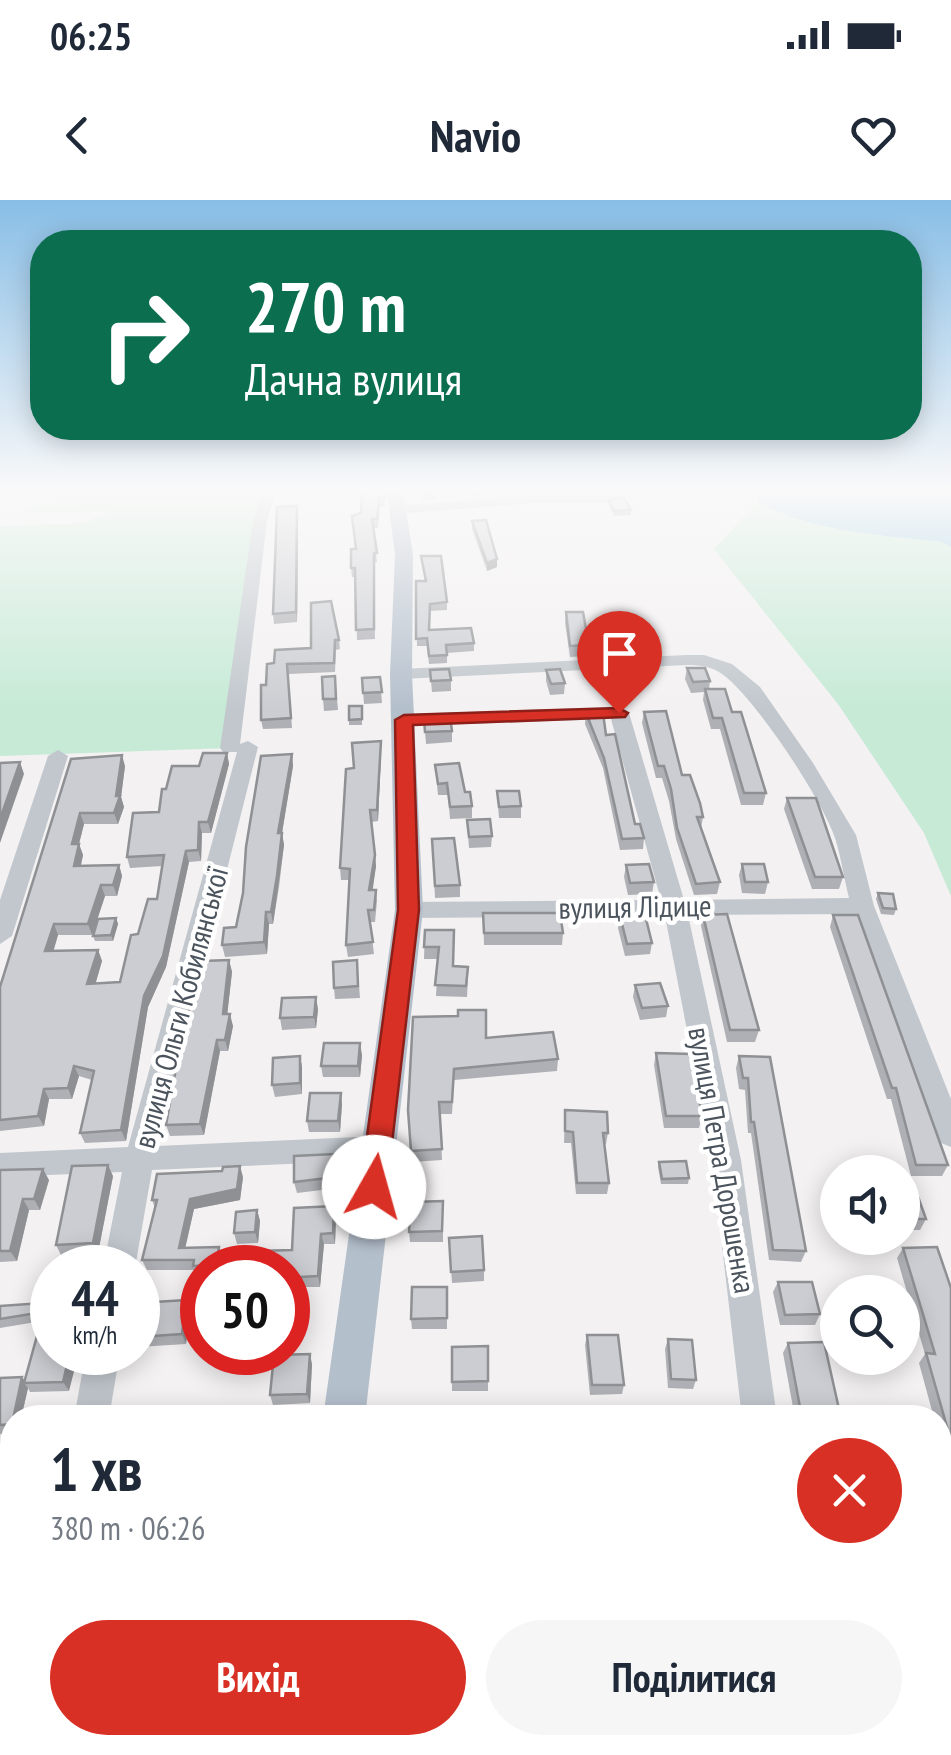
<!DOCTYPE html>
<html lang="uk">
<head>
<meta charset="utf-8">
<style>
	body { margin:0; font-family:"PT Sans Narrow",sans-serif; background:#f6f6f7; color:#1f2937; height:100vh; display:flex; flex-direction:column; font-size:38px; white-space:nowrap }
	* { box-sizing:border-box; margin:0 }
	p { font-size:32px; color:#747a83 }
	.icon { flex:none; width:55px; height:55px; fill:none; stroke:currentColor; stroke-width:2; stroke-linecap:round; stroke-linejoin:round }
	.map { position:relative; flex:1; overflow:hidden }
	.side { position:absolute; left:0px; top:1205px; width:952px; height:350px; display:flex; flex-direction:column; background:#fff; border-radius:40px 40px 0 0; box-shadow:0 5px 25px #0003 }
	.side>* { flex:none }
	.top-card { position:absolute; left:30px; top:30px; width:892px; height:210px; border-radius:40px; box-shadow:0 5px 25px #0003; background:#0b6e4f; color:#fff; overflow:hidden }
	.tools { position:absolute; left:820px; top:955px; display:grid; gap:20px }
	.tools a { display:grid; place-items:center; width:100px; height:100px; border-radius:50%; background:#fff; box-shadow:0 5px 25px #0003; font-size:50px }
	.speed { position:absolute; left:30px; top:1045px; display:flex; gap:20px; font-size:50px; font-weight:700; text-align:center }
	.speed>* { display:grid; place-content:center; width:130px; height:130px; border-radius:50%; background:#fff; box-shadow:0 5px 25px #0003; line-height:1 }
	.speed small { font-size:25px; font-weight:400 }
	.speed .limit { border:15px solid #d22; background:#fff; color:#111 }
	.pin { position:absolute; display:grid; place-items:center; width:85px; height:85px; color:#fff; margin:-102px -42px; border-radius:50% 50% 50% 0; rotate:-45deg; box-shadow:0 0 10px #0007 }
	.pin .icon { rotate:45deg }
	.me { position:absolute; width:110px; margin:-55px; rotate:7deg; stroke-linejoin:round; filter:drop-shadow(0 0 8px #0008) }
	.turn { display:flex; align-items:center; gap:35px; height:210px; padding:0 50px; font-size:45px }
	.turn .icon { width:130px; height:130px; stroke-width:2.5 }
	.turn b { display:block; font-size:70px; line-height:85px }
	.round { display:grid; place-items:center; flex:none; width:105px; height:105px; border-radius:52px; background:#f6f6f7 }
	.overview { display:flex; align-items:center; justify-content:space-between; height:170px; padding:0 50px }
	h1 { font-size:60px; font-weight:700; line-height:75px }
	.primary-button { display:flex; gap:20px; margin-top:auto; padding:20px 50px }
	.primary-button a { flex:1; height:115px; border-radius:60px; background:#d93025; color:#fff; font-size:40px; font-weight:700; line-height:115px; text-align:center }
	.primary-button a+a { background:#f6f6f7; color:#1f2937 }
	.status { display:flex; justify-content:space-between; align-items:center; height:70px; padding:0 50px; background:#fff; direction:ltr }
	.status svg { height:28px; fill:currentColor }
	header { display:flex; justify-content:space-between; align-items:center; height:130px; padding:0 50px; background:#fff; font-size:45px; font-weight:700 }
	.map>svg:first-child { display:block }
	.green { fill:#c6ead6 }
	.water { fill:#98cee2 }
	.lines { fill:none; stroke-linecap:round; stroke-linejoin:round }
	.minor { fill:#c1c7cd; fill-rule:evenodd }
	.major { fill:#b4bfcc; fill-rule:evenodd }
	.wall { fill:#afb0b5 }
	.shaded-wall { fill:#8e9093 }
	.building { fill:#cbcdd2; stroke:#8e9093; stroke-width:2.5 }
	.route { fill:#d93025; stroke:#8d1f18; stroke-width:2.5 }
	.labels { text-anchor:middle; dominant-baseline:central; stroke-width:9; stroke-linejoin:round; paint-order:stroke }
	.street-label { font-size:30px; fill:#4b535c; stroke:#fff }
</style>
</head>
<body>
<div class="status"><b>06:25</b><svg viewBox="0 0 49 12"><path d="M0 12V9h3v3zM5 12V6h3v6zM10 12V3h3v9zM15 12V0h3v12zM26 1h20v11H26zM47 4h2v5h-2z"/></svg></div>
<header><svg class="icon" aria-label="back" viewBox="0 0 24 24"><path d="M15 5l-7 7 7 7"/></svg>Navio<svg class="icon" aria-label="heart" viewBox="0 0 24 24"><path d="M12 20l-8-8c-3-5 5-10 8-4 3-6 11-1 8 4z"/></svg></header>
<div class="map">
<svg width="951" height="1555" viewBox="0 0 951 1555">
	<rect width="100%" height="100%" fill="#f3f1f1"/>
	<!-- green -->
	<g class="green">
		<polygon points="64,292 269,292 230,548 0,556 0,326 84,323 110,311 25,313"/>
		<path d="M 758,302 C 812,332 881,335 942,342 L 951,347 L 951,696 L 924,633 L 838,504 L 714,349 Z"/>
	</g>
	<!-- water -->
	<path class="water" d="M 757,292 L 951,292 L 951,347 L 942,342 C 881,335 812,332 758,302 Z"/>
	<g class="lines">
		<!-- minor -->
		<g class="minor">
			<polygon points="262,292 276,292 267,321 240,544 248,541 258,547 157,946 379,936 389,940 393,948 389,956 379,960 152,970 135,1068 103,1068 122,972 0,977 0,953 128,947 237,552 223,552 220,548 253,321"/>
			<polygon points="546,294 615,294 622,298 615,302 546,302 396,314 389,310 396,306"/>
			<path d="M 686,455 L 704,455 L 732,464 L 760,487 L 813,563 L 856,635 L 874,706 L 951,899 L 951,947 L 941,943 L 937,935 L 853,714 L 688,715 L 741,960 L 777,1218 L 742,1218 L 712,960 L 665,716 L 409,718 L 397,710 L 409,702 L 661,700 L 611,519 L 404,526 L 394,520 L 404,514 L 619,507 L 629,513 L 684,700 L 849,698 C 844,678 841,657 835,638 C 823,601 754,496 722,474 C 711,466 699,465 686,465 L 401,479 L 392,474 L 401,469 Z"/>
			<polygon points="58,550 68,556 12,736 0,744 0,700 48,556"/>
			<polygon points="86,1152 120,1152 109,1218 74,1218"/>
			<rect x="940" y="1338" width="11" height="38"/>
			<polygon points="12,1533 12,1542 51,1542 49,1555 7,1555"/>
			<polygon points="780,1542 822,1542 823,1555 781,1555"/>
		</g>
		<!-- major -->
		<g class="major">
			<polygon points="387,292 403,292 413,355 412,474 423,710 365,1218 323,1218 395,710 390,474 395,355"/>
			<polygon points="289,1542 339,1542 340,1555 288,1555"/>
		</g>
	</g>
	<!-- wall -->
	<g class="wall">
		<polygon points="384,292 385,306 380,307 378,328 373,328 377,362 374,362 375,439 357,440 355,377 352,377 351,368 356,349 361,313"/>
		<polygon points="421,292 437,292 437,299 423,300"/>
		<polygon points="468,292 515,292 515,293 470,296"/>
		<polygon points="609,301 631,310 631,315 614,316 609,306"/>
		<polygon points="298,315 297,422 274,424 273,414"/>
		<polygon points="472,321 497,367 487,371 472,329"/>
		<polygon points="421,356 447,402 447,410 430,411 430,430 474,443 474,451 447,453 447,463 429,464 427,446 417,446 416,381 425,381"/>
		<polygon points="311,403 339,440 340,449 336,450 335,472 288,474 292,528 263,529 261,520 266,485 274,463 311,448"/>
		<polygon points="566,412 589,445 588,456 570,457 565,423"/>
		<polygon points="687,468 710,481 709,489 732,512 766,593 763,605 741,605 720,529 711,529 703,500 704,492 691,493 685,479"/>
		<polygon points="430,470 451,480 451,491 432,492"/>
		<polygon points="546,470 565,483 564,494 550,495 546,481"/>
		<polygon points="335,476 338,510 324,511 323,499"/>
		<polygon points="380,477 382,503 364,504 362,478"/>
		<rect x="349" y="506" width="13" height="19"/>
		<polygon points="644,512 682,575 703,617 701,628 720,682 717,694 694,695 676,639 669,601 662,578 656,578 642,523"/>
		<polygon points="586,513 606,535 635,624 644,638 643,649 620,650 603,568 585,524"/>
		<polygon points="424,518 452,531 452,542 426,544"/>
		<polygon points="227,553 229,564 211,633 202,633 201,661 189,662 166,767 148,807 126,941 85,943 80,933 92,880 79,876 72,899 49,899 44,926 0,931 0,787 71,559 125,566 121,597 124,607 118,624 84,624 79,644 83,655 81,666 119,665 122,676 117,696 105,696 92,735 58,735 53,751 98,750 102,761 95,784 120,782 138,734 157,699 162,666 130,668 127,657 159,612 166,589 199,566"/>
		<polygon points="381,553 378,621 371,622 376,666 372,690 376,690 377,701 375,722 370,722 374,754 348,757 346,745 350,680 341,680 340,668 354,568"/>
		<polygon points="292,554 293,566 282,633 284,645 279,687 273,724 269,724 267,754 225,757 222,745 236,727"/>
		<polygon points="435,565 465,592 472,606 472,618 450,619 448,595 438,595"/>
		<polygon points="497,591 521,606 521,618 499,618"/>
		<polygon points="787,598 843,677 839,689 812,689 784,609"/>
		<polygon points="467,620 492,636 491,647 469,648"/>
		<polygon points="432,639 460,685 460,697 435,698"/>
		<polygon points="742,664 768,682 765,694 742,693 739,675"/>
		<polygon points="626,665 654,682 652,694 628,695 624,677"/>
		<polygon points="878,693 896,709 894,715 881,714 876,699"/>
		<polygon points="483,713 563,733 562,745 484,745"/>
		<polygon points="703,715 759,830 755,842 727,842 701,726"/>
		<polygon points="833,715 948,965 942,976 911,976 891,899 887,899 830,727"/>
		<polygon points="620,716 652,743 650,754 625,756 618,728"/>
		<polygon points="116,718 118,724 113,741 95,741 93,736"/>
		<polygon points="425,730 454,766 468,778 467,797 436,796 438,759 424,759"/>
		<polygon points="229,760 232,772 227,814 233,826 228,851 220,851 204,935 170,936 166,925"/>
		<polygon points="357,760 360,798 335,799 334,788"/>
		<polygon points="635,785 668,806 666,817 640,820 633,797"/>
		<polygon points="318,809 316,828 282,830 280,818"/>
		<polygon points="486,838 558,859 557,871 454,880 452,914 440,914 442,960 412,962 408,910"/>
		<polygon points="656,853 702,916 699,928 664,928 654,865"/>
		<polygon points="362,855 360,877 323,877 321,866"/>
		<polygon points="300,856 302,867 302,894 275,897 272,885"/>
		<polygon points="739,856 770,857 806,1051 801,1062 769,1060 751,933 748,933 745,890 739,889 736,868"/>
		<polygon points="342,904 340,932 309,932 307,921"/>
		<polygon points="565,910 608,933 606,944 604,944 609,983 607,994 576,994 571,943 564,943"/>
		<polygon points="335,954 338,988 297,993 294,982"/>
		<polygon points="659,962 689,978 688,984 661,984 658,967"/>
		<polygon points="0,970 49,980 40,1010 29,1010 17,1061 0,1062"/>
		<polygon points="113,976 98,1053 61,1055 56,1045"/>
		<polygon points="243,977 240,1000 194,1009 185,1048 222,1057 221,1068 202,1068 202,1076 197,1076 195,1070 147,1070 142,1060 155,1008 152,1000"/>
		<polygon points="902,991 926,1019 920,1030 902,1030"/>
		<polygon points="443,1001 443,1042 410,1042 409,1032"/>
		<polygon points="257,1010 260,1021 258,1043 237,1044 234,1033"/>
		<polygon points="336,1017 335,1044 324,1044 320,1087 302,1087 293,1140 288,1140 288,1068 292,1050"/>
		<polygon points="449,1038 484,1070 484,1081 452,1083"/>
		<polygon points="903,1048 951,1088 951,1257 945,1256 940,1238 940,1218 934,1218 919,1163 925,1154 897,1058"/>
		<polygon points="778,1082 820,1114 815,1125 780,1125 773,1092"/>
		<polygon points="447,1087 447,1129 412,1129 411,1119"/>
		<polygon points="138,1103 190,1110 186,1144 138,1147"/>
		<polygon points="0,1106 47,1111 48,1120 0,1128"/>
		<polygon points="587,1135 624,1185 622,1194 590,1195 585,1145"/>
		<polygon points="37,1136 69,1191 30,1192 28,1188 23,1210 12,1218 12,1233 0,1234 0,1178 24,1180"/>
		<polygon points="668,1139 696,1180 693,1189 668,1188 665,1149"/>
		<polygon points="788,1143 841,1218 795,1218 783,1153"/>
		<polygon points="488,1146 488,1191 452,1191 452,1147"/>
		<polygon points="312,1164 310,1203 273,1205 270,1195"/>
		<polygon points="12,1286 12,1334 0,1335 0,1290"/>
		<polygon points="12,1378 12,1441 0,1442 0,1379"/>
		<polygon points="840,1542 916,1542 918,1555 842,1555"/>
	</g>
	<!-- shaded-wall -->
	<g class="shaded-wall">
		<polygon points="297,306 298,315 297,422 296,412"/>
		<polygon points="497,359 497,367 487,371 487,363"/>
		<polygon points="381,541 381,553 378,621 377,610"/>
		<polygon points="227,553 229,564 211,633 208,622"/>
		<polygon points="292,554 293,566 280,645 278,633"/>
		<polygon points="122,555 125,566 121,597 124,607 118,624 114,613"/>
		<polygon points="20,562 24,574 0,643 0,619"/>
		<polygon points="80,613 84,624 76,655 72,644"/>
		<polygon points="199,622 202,633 201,661 198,650"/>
		<polygon points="282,633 284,645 273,724 271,712"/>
		<polygon points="79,644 83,655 78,677 74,666"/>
		<polygon points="186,651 189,662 166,767 148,807 126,941 121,930 144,796"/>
		<polygon points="375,655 376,666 371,702 369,690"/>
		<polygon points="119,665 122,676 117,696 113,685"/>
		<polygon points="101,685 105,696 92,735 88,724"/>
		<polygon points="266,712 269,724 267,754 264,742"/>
		<polygon points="116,718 118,724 113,741 111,735"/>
		<polygon points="54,724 58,735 50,763 45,751"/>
		<polygon points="98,750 102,761 92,796 87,784"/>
		<polygon points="229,760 232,772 226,826 223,814"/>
		<polygon points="316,797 318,809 316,828 314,817"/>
		<polygon points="230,814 233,826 228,851 225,840"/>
		<polygon points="217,840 220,851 204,935 200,924"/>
		<polygon points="360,843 362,855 360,877 358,866"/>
		<polygon points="300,856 302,867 302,894 300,883"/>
		<polygon points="74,866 79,876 72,899 68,888"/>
		<polygon points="44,889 49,899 44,926 38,916"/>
		<polygon points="341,893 342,904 340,932 338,921"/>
		<polygon points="108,965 113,976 98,1053 93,1043"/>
		<polygon points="240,966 243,977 240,1000 194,1009 183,1058 179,1048 190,999"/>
		<polygon points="43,969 49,980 40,1010 34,999"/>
		<polygon points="23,999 29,1010 17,1061 10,1051"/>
		<polygon points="334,1006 336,1017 335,1044 333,1033"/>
		<polygon points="257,1010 260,1021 258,1043 255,1032"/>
		<polygon points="321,1034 324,1044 320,1087 318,1076"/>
		<polygon points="219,1047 222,1057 221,1068 217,1068"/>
		<polygon points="300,1077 302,1087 293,1140 290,1130"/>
		<polygon points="186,1100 190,1110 186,1144 182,1134"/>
		<polygon points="42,1103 47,1111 48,1120 43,1112"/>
		<polygon points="70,1152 79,1152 69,1191 63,1182"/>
		<polygon points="310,1154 312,1164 310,1203 307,1194"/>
		<polygon points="22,1177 26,1182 24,1183 28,1188 21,1218 13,1218"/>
		<polygon points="64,1208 70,1217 70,1218 62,1218"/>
		<polygon points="6,1478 12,1483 12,1493 0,1547 0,1503"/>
		<polygon points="236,1542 241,1544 240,1555 235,1555"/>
	</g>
	<!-- building -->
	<g class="building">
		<polygon points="362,292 384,292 385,298 379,298 377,319 372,319 377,353 374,353 374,429 356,430 355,368 351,368 351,349 356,349 352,316 361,313"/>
		<polygon points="623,297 631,310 615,311 609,301"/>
		<polygon points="297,306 296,412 273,414 277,307"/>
		<polygon points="486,320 497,359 487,363 472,321"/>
		<polygon points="421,356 441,356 447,402 430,404 429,430 471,428 474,443 446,445 447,455 429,456 427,438 416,439 416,381 426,381"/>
		<polygon points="331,401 339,440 335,440 334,463 287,464 291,518 261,520 261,485 266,485 267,464 274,463 275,450 311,448 311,403"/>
		<polygon points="566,412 583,412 589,445 570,446"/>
		<polygon points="687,468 705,468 710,481 693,482"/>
		<polygon points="449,469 451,480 431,481 430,470"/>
		<polygon points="560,469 565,483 551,484 546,470"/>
		<polygon points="335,476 336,499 323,499 322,477"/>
		<polygon points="380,477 382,492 363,493 362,478"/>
		<polygon points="705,489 725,489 732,512 741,512 766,593 744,593 722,518 713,518"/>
		<polygon points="349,506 362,506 362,519 349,520"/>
		<polygon points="666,511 682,575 690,575 700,603 703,617 697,617 720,682 696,684 677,628 671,589 664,566 658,566 644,512"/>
		<polygon points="586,513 603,513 606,535 615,534 635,624 640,624 644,638 622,639 604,558"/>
		<polygon points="450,517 452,531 425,532 424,518"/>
		<polygon points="381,541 377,610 370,610 375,655 369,690 376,690 374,710 368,710 373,742 346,745 350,669 340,668 346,569 354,568 352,543"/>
		<polygon points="203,553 227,553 208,622 199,622 198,650 186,651 163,756 144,796 121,930 80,933 94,871 74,866 68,888 44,889 38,916 0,920 0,787 71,559 122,555 116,596 120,596 114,613 80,613 72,644 79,644 74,666 119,665 113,685 101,685 88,724 54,724 45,751 98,750 87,784 120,782 131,735 138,734 148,699 157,699 164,655 127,657 133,613 159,612 162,589 166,589 172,566 199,566"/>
		<polygon points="292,554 278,633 282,633 277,676 271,712 266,712 264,742 222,745 224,728 236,727 243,693 246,647 261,556"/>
		<polygon points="20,562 0,619 0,563"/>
		<polygon points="459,563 465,592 470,592 472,606 450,607 447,583 438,584 435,565"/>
		<polygon points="497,591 519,591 521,606 499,607"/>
		<polygon points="787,598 816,598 843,677 815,677"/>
		<polygon points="490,619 492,636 469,637 467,620"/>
		<polygon points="454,638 460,685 435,686 432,639"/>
		<polygon points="649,664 654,682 630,683 626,665"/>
		<polygon points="742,664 764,664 768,682 745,682"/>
		<polygon points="878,693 893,694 896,709 883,708"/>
		<polygon points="483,713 560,713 563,733 484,733"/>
		<polygon points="727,714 759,830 730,830 703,715"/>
		<polygon points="645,715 652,743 627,744 620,716"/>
		<polygon points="833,715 858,715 948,965 916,965 896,888 892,888"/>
		<polygon points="116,718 111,735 93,736 98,719"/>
		<polygon points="425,730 454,730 453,766 468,767 466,786 435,785 439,747 424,747"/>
		<polygon points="229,760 223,814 230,814 225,840 217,840 200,924 166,925 181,840 202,761"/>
		<polygon points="357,760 358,786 334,788 333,762"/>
		<polygon points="660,783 668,806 642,808 635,785"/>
		<polygon points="316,797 314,817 280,818 282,798"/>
		<polygon points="458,810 486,810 486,838 553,832 558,859 454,869 452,902 439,902 442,949 411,951 408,910 413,817 458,816"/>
		<polygon points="324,843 360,843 358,866 321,866"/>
		<polygon points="656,853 691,854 702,916 666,916"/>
		<polygon points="300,856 300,883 272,885 273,858"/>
		<polygon points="739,856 770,857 806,1051 773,1050 754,922 751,922 748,878 743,878"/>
		<polygon points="310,893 341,893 338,921 307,921"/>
		<polygon points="565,910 607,912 608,933 603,933 609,983 577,983 573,932 565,931"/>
		<polygon points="335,954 336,977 294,982 294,956"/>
		<polygon points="686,961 689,978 662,979 659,962"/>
		<polygon points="108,965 93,1043 56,1045 72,966"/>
		<polygon points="240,966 237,989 190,999 179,1048 219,1047 216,1065 193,1066 194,1060 142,1060 157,1000 152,1000 157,974 222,971 223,967"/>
		<polygon points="43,969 34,999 23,999 10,1051 0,1051 0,970"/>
		<polygon points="902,991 916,991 926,1019 902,1019"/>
		<polygon points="443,1001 442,1031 409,1032 411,1002"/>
		<polygon points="334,1006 333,1033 321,1034 318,1076 300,1077 290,1130 288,1130 288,1068 255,1068 257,1051 292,1050 294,1008"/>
		<polygon points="257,1010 255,1032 234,1033 236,1012"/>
		<polygon points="482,1036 484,1070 451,1072 449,1038"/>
		<polygon points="937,1047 951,1088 951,1241 926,1153 935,1154 903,1048"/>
		<polygon points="51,1077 52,1108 48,1109"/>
		<polygon points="778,1082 812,1082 820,1114 785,1115"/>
		<polygon points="412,1087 447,1087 447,1118 411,1119"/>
		<polygon points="186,1100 182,1134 138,1137 138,1103"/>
		<polygon points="42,1103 43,1112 0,1119 0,1106"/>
		<polygon points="52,1135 52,1152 70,1152 63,1182 24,1183 37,1136"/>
		<polygon points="587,1135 618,1135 624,1185 592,1185"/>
		<polygon points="668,1139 692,1140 696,1180 671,1179"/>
		<polygon points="824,1142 841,1218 802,1218 788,1143"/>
		<polygon points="488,1146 488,1181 452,1182 452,1147"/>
		<polygon points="310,1154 307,1194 270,1195 274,1155"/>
		<polygon points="22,1177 12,1224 0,1225 0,1178"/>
		<polygon points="64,1208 62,1218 20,1218 22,1211"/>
		<polygon points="377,1212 440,1213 439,1218 376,1218"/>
		<polygon points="12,1286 12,1325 0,1326 1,1287"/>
		<polygon points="12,1378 12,1412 9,1431 0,1431 0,1379"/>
		<polygon points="6,1478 0,1503 0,1479"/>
		<polygon points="200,1542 236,1542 235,1555 200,1555"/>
		<rect x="342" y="1542" width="51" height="13"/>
		<polygon points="848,1542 916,1542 918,1555 850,1555"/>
		<polygon points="718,1549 781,1550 782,1555 719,1555"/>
	</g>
	<!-- sky -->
	<linearGradient id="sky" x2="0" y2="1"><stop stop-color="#88bee6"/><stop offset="0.57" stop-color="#faf9f9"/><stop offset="1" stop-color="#faf9f9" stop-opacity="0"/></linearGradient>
	<rect width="951" height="510" fill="url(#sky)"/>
	<!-- route -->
	<polygon class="route" points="619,508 628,513 625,517 413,525 419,710 387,987 383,995 374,998 364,995 360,987 398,710 395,520 404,515"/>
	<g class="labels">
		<!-- street labels -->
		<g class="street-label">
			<text transform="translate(635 706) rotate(-1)">вулиця Лідице</text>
			<text transform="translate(180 807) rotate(-75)">вулиця Ольги Кобилянської</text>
			<text transform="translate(723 960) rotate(80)">вулиця Петра Дорошенка</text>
		</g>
	</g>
</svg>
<div class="tools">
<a><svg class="icon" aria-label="sound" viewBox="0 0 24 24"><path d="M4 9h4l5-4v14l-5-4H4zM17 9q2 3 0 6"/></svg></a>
<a><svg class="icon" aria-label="search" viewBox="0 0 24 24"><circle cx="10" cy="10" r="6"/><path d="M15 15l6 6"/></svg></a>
</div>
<div class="speed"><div>44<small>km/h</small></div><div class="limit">50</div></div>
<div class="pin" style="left:619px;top:513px;background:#d93025"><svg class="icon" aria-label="arrive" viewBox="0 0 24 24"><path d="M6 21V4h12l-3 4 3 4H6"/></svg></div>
<svg class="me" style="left:374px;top:987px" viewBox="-20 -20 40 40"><circle r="19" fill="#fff"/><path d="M0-13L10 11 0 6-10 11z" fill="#d93025"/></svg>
<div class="top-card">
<div class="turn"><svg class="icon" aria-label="right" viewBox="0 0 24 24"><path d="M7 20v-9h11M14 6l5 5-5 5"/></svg><div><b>270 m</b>Дачна вулиця</div></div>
</div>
<section class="side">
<div class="overview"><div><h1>1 хв</h1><p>380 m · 06:26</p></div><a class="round" style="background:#d93025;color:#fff"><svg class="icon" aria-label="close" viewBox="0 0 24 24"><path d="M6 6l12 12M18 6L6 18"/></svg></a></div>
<div class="primary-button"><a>Вихід</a><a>Поділитися</a></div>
</section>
</div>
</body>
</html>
